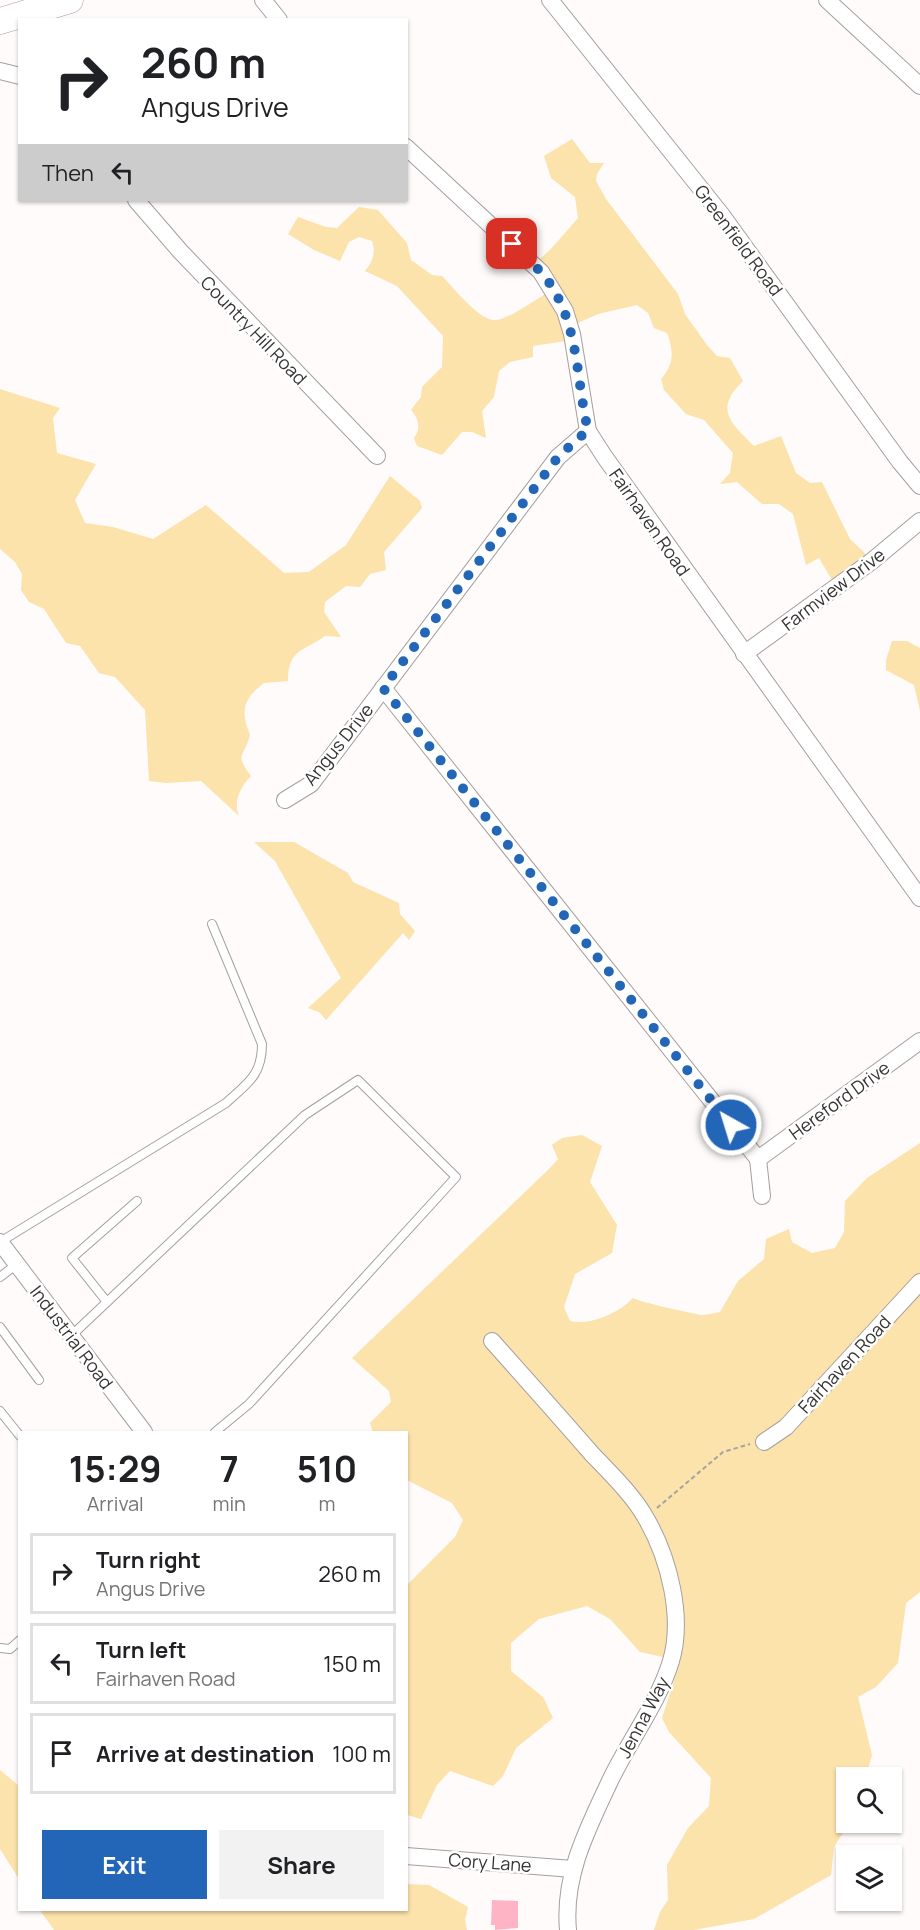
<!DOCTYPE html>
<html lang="en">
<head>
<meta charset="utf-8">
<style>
	body { margin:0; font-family:Manrope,sans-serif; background:#f2f2f2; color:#202124; height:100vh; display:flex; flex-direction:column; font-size:22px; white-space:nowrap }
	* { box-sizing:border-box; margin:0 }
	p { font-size:20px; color:#757577 }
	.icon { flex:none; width:33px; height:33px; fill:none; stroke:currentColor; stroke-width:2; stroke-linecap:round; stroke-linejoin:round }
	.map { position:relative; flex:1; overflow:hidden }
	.side { position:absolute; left:18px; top:1431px; width:390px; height:480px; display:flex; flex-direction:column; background:#fff; border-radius:0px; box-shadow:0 2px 4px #0004 }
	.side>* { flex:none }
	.hud { position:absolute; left:18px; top:18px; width:390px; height:183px; border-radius:0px; box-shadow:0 2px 4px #0004; background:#fff; color:#202124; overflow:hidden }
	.controls { position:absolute; left:836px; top:1767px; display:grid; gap:12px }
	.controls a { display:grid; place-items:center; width:66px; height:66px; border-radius:0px; background:#fff; box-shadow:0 2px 4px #0004; font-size:30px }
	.pin { position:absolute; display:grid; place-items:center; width:51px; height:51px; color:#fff; margin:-26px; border-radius:12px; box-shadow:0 3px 9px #0006 }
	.me { position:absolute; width:66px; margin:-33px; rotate:321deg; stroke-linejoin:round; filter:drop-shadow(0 0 4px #0008) }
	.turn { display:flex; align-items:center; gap:21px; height:126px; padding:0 24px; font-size:27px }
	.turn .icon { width:78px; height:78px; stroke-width:2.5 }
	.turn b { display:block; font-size:42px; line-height:51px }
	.then { display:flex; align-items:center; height:57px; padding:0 24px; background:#0003; gap:12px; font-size:22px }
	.eta { display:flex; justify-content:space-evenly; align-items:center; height:102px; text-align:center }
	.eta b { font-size:36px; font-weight:700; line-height:42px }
	.cta { display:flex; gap:12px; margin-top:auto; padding:12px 24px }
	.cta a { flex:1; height:69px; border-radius:0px; background:#2366b7; color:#fff; font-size:24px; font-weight:700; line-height:69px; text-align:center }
	.cta a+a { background:#f2f2f2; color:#202124 }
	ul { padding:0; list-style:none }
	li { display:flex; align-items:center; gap:18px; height:81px; margin:0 12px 9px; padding:0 12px; border:3px solid #e0e0e0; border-radius:0px }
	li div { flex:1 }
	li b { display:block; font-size:22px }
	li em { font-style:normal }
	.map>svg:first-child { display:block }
	.green { fill:#fce2ab }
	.building { fill:#feb4c5 }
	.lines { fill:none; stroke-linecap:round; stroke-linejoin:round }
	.service-casing { stroke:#a59f9e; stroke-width:10 }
	.minor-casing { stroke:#a59f9e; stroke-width:18 }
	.primary-casing { stroke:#a59f9e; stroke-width:27 }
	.path { stroke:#a5a3a2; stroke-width:2; stroke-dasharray:4.5 3; stroke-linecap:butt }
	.service { stroke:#fff; stroke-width:8 }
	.minor { stroke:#fff; stroke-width:16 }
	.primary { stroke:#fff; stroke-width:26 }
	.route { stroke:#2366b7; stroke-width:10; stroke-dasharray:0 18 }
	.labels { text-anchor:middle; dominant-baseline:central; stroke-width:5; stroke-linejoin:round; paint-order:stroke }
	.street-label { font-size:18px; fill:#363433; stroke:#fff }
</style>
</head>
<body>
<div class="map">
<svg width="920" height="1930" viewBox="0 0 920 1930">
	<rect width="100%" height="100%" fill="#fefbfa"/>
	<!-- green -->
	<g class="green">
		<path d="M 572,139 L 590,163 L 604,163 L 597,174 L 596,181 L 606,199 L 678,294 L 685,314 L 707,345 L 717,356 L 730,358 L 743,381 C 714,409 730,422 754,446 L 781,436 L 796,473 L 810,483 L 822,482 L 850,539 L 871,559 L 835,585 L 819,558 L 806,565 L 793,514 L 779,504 L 762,504 L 737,482 L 720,484 L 730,473 L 733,453 L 704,420 L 686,414 L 664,390 L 661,379 C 674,365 674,351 667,333 L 654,328 L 648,313 L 637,305 L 598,314 L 567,328 L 566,341 L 533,346 L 533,357 L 510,362 L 499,371 L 494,397 L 482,411 L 486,438 L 472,432 L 462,432 L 442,455 L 417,446 L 414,438 C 421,428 419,419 411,410 L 421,397 L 422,387 L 442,367 L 443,336 L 397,286 L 365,271 C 373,261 376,253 372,241 L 359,237 L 349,242 L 340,261 L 314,250 L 288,234 L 298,217 L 326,227 L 337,228 L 359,207 L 378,210 L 407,243 L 411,260 L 432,275 L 442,276 C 453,287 480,322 496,320 C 509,319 535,300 547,293 L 531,267 L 551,249 L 578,218 L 575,197 L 551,178 L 544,156 Z"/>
		<path d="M 0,389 L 60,408 L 53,418 L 57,453 L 96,464 L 75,500 L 85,523 L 113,527 L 153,539 L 206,505 L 284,573 L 309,572 L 346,545 L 390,476 L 420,501 L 422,508 L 384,552 L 386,570 L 370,574 L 360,587 L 346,586 L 325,602 L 324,612 L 341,637 L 325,636 C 303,652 288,649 288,681 L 264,683 C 243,699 240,711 250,735 C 244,758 234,753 251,776 C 240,787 233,802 239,816 L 201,781 L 166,783 L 149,781 L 145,710 L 115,677 L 99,673 L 80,646 L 66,643 L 44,609 L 29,602 L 21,590 L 22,574 L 15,562 L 0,549 Z"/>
		<polygon points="892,641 907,641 920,648 920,711 914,685 886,670 886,660"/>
		<polygon points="254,842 294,842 348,873 353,882 399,903 400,914 415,931 409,940 403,933 326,1020 319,1012 308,1008 341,978 275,861"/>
		<path d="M 582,1135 L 602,1146 L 590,1182 L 617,1225 L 612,1253 L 575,1274 L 564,1307 L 570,1321 C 590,1326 619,1313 633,1298 C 639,1302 690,1313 701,1315 C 707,1315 714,1313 720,1312 L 738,1281 L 764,1259 L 766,1239 L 789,1229 L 792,1242 L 812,1253 L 835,1248 L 844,1232 L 845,1201 L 867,1178 L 920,1143 L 920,1592 L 906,1603 L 898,1663 L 876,1687 L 858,1697 L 872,1755 L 866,1777 L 846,1778 L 846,1822 L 849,1823 L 834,1847 L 831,1875 L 754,1919 L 694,1930 L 654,1930 L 660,1912 L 668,1900 L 667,1865 L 688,1828 L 709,1806 L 711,1778 L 669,1732 L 662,1718 L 674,1681 L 676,1660 L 640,1652 L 610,1619 L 587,1606 L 539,1619 L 511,1643 L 511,1671 L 543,1697 L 553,1718 L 516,1748 L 503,1776 L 493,1786 L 450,1771 L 437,1785 L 421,1819 L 407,1815 L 407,1585 L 455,1537 L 463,1520 L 452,1503 L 407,1480 L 406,1432 L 373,1432 L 370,1423 L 391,1402 L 389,1391 L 352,1358 L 550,1168 L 558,1159 L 552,1145 L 562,1138 Z"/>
		<polygon points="0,1770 19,1786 19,1879 0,1849"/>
		<polygon points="407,1884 429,1885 468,1907 465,1920 467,1930 54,1930 40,1910 406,1910"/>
	</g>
	<!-- building -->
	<polygon class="building" points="492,1900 518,1901 518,1928 495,1930 495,1925 491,1925"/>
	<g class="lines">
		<defs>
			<g id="service">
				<path d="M 0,1242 L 226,1103 C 248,1083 262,1075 262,1044 L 212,924"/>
				<polyline points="0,1277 17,1264"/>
				<polyline points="107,1302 72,1258 137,1201"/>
				<polyline points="0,1327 39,1380"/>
				<polyline points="71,1336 305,1115 358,1080 456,1177 249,1404 215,1432"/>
				<polyline points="0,1411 20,1436"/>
				<polyline points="0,1648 10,1649 20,1640"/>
			</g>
			<g id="minor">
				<polyline points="263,0 279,20"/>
				<polyline points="550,0 721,214 900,462 920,486"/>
				<polyline points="827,0 920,86"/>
				<polyline points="0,71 20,76"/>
				<polyline points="406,147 541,272 565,311 572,334 588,431 604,456 920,898"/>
				<polyline points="136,200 180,251 377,456"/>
				<polyline points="744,654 872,561 920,521"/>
				<polyline points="383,688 758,1159"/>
				<polyline points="285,800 311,784 558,457 588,431"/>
				<polyline points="758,1159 920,1041"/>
				<polyline points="758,1159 762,1196"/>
				<polyline points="0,1242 144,1432"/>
				<path d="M 492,1341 C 526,1379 559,1416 592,1454 C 611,1474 634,1496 647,1520 C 669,1559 684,1617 671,1661 C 658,1704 628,1742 609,1783 C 587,1830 563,1876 568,1930"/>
				<polyline points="764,1442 786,1427 920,1282"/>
				<polyline points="406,1856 573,1869"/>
			</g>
			<polyline id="primary" points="0,21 70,0"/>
		</defs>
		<!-- service casing -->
		<use href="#service" class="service-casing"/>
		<!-- minor casing -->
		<use href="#minor" class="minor-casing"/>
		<!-- primary casing -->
		<use href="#primary" class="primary-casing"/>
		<!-- path -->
		<polyline class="path" points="657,1508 723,1452 750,1444"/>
		<!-- service -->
		<use href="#service" class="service"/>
		<!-- minor -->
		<use href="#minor" class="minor"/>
		<!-- primary -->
		<use href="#primary" class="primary"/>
	</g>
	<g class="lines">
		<!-- route -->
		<path class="route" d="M 512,244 C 527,259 545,273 555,292 C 579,334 577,385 588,430 L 558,457 L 383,688 L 731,1125"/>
	</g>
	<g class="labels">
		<!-- street labels -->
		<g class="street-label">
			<text transform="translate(739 240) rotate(53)">Greenfield Road</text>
			<text transform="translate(254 330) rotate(46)">Country Hill Road</text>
			<text transform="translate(650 522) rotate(55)">Fairhaven Road</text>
			<text transform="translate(833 589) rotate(-37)">Farmview Drive</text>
			<text transform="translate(338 744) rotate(-51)">Angus Drive</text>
			<text transform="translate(839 1100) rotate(-36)">Hereford Drive</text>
			<text transform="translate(72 1337) rotate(53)">Industrial Road</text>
			<text transform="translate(844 1364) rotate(-47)">Fairhaven Road</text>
			<text transform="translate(643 1717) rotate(-62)">Jenna Way</text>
			<text transform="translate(490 1862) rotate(4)">Cory Lane</text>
		</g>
	</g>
</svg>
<div class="controls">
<a><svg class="icon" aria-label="search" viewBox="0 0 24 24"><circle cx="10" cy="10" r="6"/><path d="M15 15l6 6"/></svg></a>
<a><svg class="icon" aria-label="layers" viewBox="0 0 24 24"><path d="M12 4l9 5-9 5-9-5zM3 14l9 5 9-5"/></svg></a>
</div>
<div class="pin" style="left:512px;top:244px;background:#d93025"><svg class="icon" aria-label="arrive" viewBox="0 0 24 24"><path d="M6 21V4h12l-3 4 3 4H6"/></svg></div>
<svg class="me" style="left:731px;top:1125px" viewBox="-20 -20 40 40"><circle r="17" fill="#2366b7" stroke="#fff" stroke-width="3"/><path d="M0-11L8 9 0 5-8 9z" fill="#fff"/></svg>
<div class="hud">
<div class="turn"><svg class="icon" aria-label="right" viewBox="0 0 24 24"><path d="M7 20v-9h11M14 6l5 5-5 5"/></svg><div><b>260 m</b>Angus Drive</div></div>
<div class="then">Then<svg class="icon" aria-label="left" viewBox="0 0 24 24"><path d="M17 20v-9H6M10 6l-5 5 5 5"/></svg></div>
</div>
<section class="side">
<div class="eta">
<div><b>15:29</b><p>Arrival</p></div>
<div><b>7</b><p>min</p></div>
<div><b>510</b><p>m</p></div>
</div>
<ul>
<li><svg class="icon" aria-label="right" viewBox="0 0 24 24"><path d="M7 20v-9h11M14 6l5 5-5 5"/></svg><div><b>Turn right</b><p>Angus Drive</p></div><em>260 m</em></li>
<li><svg class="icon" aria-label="left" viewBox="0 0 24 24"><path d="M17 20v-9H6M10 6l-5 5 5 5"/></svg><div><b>Turn left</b><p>Fairhaven Road</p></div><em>150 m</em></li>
<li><svg class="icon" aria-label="arrive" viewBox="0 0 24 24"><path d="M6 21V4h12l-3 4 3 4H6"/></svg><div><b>Arrive at destination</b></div><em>100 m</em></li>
</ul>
<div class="cta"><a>Exit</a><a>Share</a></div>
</section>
</div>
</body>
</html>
